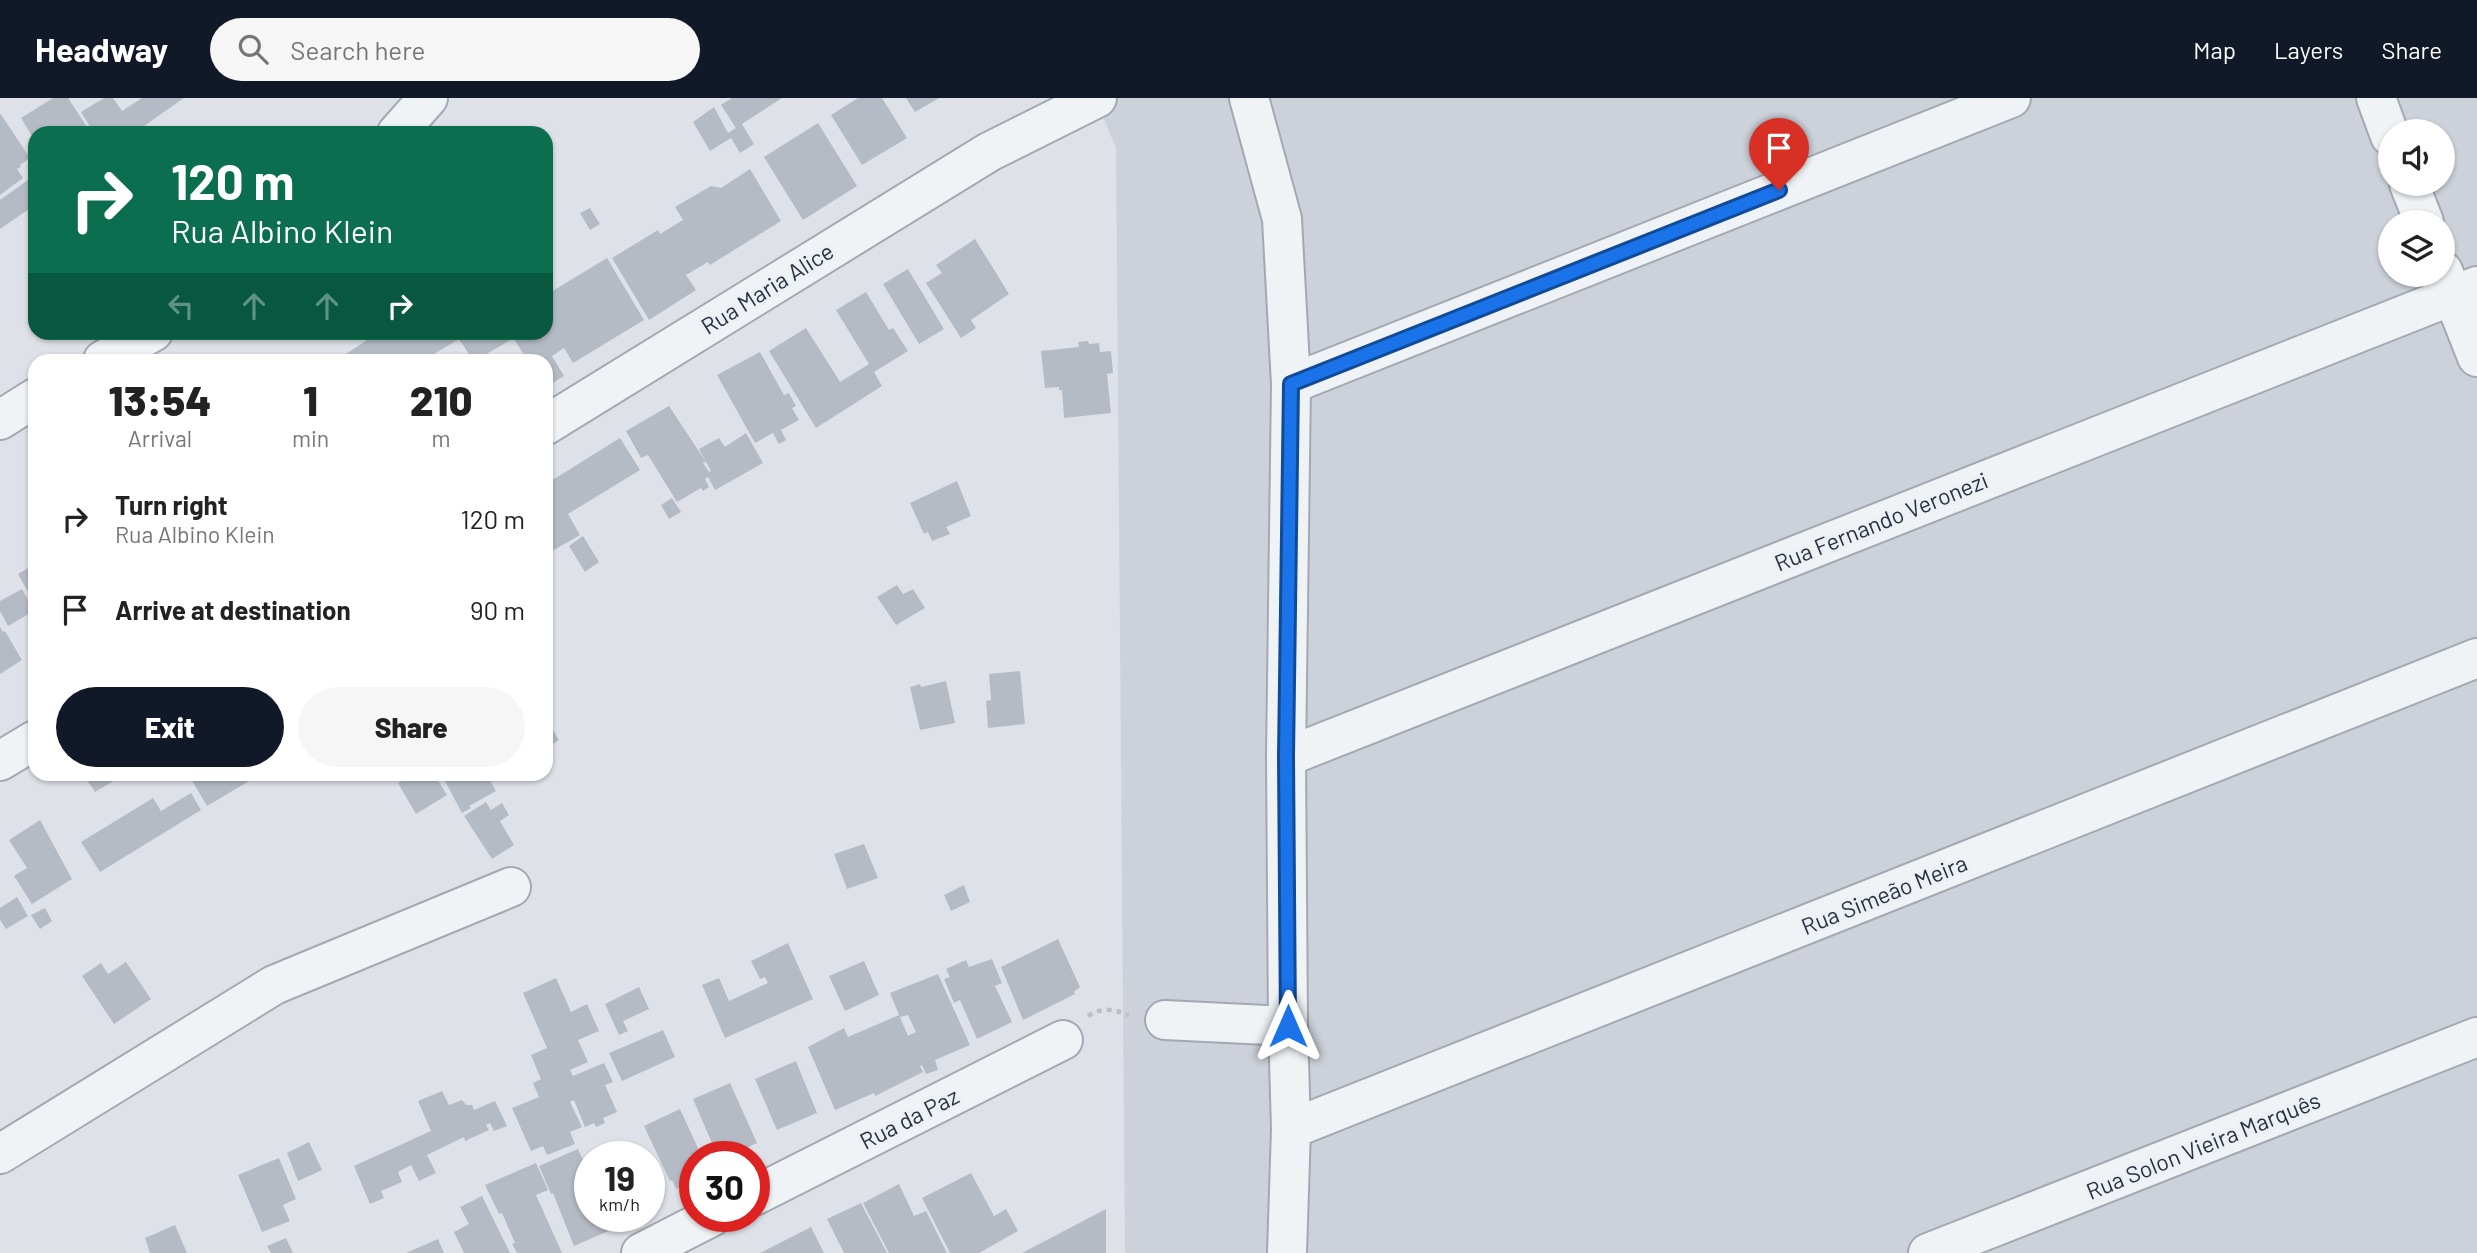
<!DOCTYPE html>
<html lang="en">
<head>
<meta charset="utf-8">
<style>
	body { margin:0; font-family:Barlow,sans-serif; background:#f6f6f6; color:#222; height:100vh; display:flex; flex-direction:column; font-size:26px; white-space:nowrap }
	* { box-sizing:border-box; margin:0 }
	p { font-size:23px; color:#767676 }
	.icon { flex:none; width:38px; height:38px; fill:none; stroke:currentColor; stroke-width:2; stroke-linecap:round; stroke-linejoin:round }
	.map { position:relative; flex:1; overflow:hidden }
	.details { position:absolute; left:28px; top:256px; width:525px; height:427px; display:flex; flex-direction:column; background:#fff; border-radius:21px; box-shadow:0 2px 5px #0004 }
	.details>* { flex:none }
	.hud { position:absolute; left:28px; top:28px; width:525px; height:214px; border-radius:21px; box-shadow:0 2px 5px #0004; background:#0b6e4f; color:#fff; overflow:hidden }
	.buttons { position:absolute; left:2378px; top:21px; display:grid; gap:14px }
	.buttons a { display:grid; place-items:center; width:77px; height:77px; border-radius:50%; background:#fff; box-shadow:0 2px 5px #0004; font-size:35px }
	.speed { position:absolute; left:574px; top:1043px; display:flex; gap:14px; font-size:35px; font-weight:700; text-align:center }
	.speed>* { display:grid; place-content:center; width:91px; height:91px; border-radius:50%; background:#fff; box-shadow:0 2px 5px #0004; line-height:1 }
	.speed small { font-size:18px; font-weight:400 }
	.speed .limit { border:10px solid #d22; background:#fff; color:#111 }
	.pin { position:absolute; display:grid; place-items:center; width:60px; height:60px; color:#fff; margin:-72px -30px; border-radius:50% 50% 50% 0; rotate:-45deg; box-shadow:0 0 7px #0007 }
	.pin .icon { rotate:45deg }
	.me { position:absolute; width:77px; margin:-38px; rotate:0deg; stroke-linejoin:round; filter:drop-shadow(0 0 5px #0008) }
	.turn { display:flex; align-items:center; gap:24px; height:147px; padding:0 28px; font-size:32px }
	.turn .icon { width:91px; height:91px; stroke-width:2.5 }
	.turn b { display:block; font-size:49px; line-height:60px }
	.lanes { display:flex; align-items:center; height:66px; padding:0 28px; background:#0003; justify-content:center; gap:35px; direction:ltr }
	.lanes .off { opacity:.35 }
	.eta { display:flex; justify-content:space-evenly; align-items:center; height:119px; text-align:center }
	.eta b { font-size:42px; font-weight:800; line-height:49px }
	.button { display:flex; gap:14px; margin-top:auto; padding:14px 28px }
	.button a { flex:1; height:80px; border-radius:42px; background:#111827; color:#fff; font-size:28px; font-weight:800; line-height:80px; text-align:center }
	.button a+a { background:#f6f6f6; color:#222 }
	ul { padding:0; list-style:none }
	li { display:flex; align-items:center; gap:21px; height:91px; padding:0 28px }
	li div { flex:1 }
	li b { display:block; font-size:26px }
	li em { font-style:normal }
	header { display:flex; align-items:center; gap:42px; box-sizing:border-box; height:98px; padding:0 35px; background:#111827; color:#fff }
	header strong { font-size:33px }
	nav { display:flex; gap:38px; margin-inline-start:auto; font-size:24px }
	.search { width:490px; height:63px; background:#f6f6f6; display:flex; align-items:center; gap:18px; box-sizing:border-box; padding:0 24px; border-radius:38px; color:#767676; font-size:26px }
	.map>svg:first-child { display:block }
	.built { fill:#ccd1da; fill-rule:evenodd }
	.building { fill:#b5bbc5; fill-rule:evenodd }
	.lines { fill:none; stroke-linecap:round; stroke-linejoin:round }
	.minor-casing { stroke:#a3a9b2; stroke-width:42 }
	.path { stroke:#bcc0c6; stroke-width:4.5; stroke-dasharray:5 5; stroke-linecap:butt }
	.minor { stroke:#f0f3f6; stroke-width:38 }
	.route-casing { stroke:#114b97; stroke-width:18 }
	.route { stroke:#1a73e8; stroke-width:12 }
	.labels { text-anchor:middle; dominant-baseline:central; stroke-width:7; stroke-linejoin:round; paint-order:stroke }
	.street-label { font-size:23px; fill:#27303f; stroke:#edf1f5 }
</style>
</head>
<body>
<header>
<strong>Headway</strong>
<div class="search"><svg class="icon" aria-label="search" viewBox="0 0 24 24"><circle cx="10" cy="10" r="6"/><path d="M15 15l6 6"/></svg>Search here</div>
<nav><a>Map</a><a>Layers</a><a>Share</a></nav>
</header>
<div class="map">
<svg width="2477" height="1155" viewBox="0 0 2477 1155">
	<rect width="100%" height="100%" fill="#dee2e8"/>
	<!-- built -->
	<path class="built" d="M 1095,0 L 2477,0 L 2477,1155 L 1125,1155 L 1116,50 ZM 2390,33 L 2443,33 L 2443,86 L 2390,86 ZM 2390,124 L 2443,124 L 2443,177 L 2390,177 Z"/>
	<!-- building -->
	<g class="building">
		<polygon points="53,0 68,0 91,35 35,35 35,43 21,20"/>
		<polygon points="104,0 113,0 122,13 142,0 184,0 134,35 94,35 81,14"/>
		<polygon points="732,0 782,0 742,26 754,46 740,55 731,40 710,53 693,24 714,9 728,35 736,30 721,7"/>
		<polygon points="858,0 882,0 907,40 862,67 831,17"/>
		<polygon points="906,0 939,0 915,14"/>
		<polygon points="0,15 30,60 20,67 21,69 17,71 23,80 0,97"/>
		<polygon points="818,25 857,88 803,122 764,59"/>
		<polygon points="750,71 781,123 710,167 708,164 686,177 696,192 649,222 612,160 658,132 660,136 683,122 675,109 711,88 721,90"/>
		<polygon points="35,77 35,107 0,131 0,102"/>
		<polygon points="590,110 600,126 590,132 580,115"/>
		<polygon points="975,141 1009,196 971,222 976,230 961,240 926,185 942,175 936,167"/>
		<polygon points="607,160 644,222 573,265 564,250 552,258 564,278 546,289 546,262 527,262 510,234 546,234 546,197"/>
		<polygon points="908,171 944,231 919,246 883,186"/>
		<polygon points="866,194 889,232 893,230 908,253 874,274 882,288 816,330 769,253 806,230 840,284 869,266 836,212"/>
		<polygon points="379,234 504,234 509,243 476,262 473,262 459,241 424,262 337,262"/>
		<polygon points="1088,243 1089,246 1099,245 1100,254 1111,253 1113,275 1107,276 1111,315 1064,320 1062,292 1059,292 1059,289 1045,290 1041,253 1079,249 1078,244"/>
		<polygon points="760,254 784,297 789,295 796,308 792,310 799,322 781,332 786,342 779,346 773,335 755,345 717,277"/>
		<polygon points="669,308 706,364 703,365 709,374 711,373 699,351 719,340 725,349 746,335 763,365 715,392 708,379 705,381 709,389 703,393 701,390 677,404 648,357 641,360 626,333"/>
		<polygon points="620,340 640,372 568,416 580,437 547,456 546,386"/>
		<polygon points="957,383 971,418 946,429 950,436 932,443 928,434 924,436 910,405"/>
		<polygon points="672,400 681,414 669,421 661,407"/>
		<polygon points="583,438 599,464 585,474 569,448"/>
		<polygon points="35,466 35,506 18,476"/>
		<polygon points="897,487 903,496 913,491 925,510 896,527 877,499"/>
		<polygon points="22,491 34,513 8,528 0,513 0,503"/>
		<polygon points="0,529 3,534 5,533 22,562 0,576"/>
		<polygon points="1020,573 1025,626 988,630 986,603 991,602 989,576"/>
		<polygon points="946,583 955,625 920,632 910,589 920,586 921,589"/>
		<polygon points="546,620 559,642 549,649 546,644"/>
		<polygon points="83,676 125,676 95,694"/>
		<polygon points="188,676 261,676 207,708"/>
		<polygon points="414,676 434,676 447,697 416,716 398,685"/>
		<polygon points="457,676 486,676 496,693 469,708 471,710 462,715 445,683"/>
		<polygon points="191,695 201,712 100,774 81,744 153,700 161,713"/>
		<polygon points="486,704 491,712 502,705 509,717 500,723 514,747 492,761 464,718"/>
		<polygon points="40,722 72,781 32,806 14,778 27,770 9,742"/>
		<polygon points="864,746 878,780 847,791 834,756"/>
		<polygon points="964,787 970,804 951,813 944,797"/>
		<polygon points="17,799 28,818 6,831 0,822 0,810"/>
		<polygon points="45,810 52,823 40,831 31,817"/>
		<polygon points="1058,841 1080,889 1074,894 1075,896 1023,922 1001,869"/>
		<polygon points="788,845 813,901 725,940 702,887 719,880 729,903 768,885 765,879 760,881 751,863"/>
		<polygon points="992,861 1002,885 995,888 1012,924 977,941 960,902 954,905 944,881 950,879 946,871 966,862 969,869"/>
		<polygon points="864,863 879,897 845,913 829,878"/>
		<polygon points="126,864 151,901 114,926 82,878 101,865 108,876"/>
		<path d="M 938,876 L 970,947 L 935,962 L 938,972 L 926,976 L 922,967 L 920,968 L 923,974 L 875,998 L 874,995 L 835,1012 L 808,949 L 844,930 L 848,939 L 899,917 L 890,895 ZM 908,917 L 916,934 L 908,938 L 900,919 Z"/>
		<polygon points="556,880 571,914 587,906 599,933 578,942 588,964 570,972 573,978 604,965 613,984 605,987 617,1014 603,1020 605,1025 596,1029 594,1025 585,1029 574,1002 570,1004 582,1029 570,1034 575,1046 547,1057 543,1048 531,1053 512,1010 539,999 533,985 541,981 531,957 547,950 523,895"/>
		<polygon points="639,889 649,911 623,923 628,933 619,937 605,906"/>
		<polygon points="663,932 675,959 622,983 609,955"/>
		<polygon points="796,963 817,1015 777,1032 755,981"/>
		<polygon points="730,985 757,1045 727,1059 718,1059 693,1001"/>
		<polygon points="442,993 449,1007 462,1002 466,1007 472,1007 474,1012 495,1003 507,1028 494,1033 490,1025 486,1027 489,1032 465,1043 464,1039 427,1057 436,1075 419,1083 411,1067 398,1074 402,1084 381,1093 384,1100 370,1106 354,1068 431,1033 418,1003"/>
		<polygon points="680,1011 702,1059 695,1059 695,1082 676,1091 672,1082 670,1083 644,1028"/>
		<polygon points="309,1044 322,1072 298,1083 287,1055"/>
		<polygon points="578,1051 590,1078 590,1118 607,1118 613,1131 574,1148 553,1095 551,1096 539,1068"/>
		<polygon points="279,1060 296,1101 283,1107 290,1123 262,1134 238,1077"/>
		<polygon points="536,1065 548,1092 536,1097 562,1155 517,1155 512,1146 515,1145 502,1115 499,1116 485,1087"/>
		<polygon points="971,1075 994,1118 1006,1111 1018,1133 979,1155 950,1155 922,1100"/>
		<polygon points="899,1086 914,1118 926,1113 947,1155 889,1155 863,1105"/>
		<polygon points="482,1098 510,1155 464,1155 454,1134 469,1126 460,1109"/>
		<polygon points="861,1105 887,1155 844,1155 827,1121"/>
		<polygon points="649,1106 654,1117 629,1131 624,1118 649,1118"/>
		<polygon points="1106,1111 1106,1155 1022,1155"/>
		<polygon points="175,1127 187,1155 150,1155 145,1140"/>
		<polygon points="811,1129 824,1155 760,1155"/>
		<polygon points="286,1140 293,1155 271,1155 267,1148"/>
		<polygon points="438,1141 444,1155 406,1155"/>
	</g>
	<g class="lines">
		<defs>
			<g id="minor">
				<polyline points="1249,0 1282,121 1291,286 1286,659 1288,928 1291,1031 1287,1155"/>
				<polyline points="2376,0 2390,38"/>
				<polyline points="397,35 428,0"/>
				<polyline points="2409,86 2424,124"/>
				<polyline points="2443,173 2477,259"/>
				<polyline points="103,262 153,234"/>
				<polyline points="1291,286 2011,0"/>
				<polyline points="0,322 35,300"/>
				<polyline points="546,327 989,54 1097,0"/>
				<polyline points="1286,659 2477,188"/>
				<polyline points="0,663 35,642"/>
				<polyline points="1165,922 1288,928"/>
				<polyline points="1291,1031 2477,560"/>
				<polyline points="0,1056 274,887 511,789"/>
				<polyline points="754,1098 1063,942"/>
				<polyline points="641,1155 713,1118"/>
				<polyline points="1928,1155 2477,939"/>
			</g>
		</defs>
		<!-- minor casing -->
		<use href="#minor" class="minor-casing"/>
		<!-- path -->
		<path class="path" d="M 1088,918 C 1104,908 1113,912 1129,917"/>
		<!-- minor -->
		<use href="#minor" class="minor"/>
	</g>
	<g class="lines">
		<defs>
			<polyline id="route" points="1288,928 1286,659 1291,286 1779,92"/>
		</defs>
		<!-- route casing -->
		<use href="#route" class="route-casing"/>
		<!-- route -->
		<use href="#route" class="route"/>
	</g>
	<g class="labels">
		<!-- street labels -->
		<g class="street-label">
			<text transform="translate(767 190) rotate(-32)">Rua Maria Alice</text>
			<text transform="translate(1881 423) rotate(-22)">Rua Fernando Veronezi</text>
			<text transform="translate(1884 796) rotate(-22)">Rua Simeão Meira</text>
			<text transform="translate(909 1020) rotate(-27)">Rua da Paz</text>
			<text transform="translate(2203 1047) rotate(-22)">Rua Solon Vieira Marquês</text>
		</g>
	</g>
</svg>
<div class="buttons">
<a><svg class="icon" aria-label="sound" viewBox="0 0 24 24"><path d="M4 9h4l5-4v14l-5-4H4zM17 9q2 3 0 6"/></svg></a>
<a><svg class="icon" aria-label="layers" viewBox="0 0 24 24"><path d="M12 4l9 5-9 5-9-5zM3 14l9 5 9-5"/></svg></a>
</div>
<div class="speed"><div>19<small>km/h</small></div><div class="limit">30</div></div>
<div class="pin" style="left:1779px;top:92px;background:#d93025"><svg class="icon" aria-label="arrive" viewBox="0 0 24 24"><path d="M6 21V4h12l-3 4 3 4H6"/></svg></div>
<svg class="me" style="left:1288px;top:928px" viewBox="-20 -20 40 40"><path d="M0-17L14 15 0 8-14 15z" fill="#1a73e8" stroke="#fff" stroke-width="4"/></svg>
<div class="hud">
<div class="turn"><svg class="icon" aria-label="right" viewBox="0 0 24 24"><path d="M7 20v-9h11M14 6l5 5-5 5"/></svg><div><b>120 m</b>Rua Albino Klein</div></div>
<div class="lanes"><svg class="icon off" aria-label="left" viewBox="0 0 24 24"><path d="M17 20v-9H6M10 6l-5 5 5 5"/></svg><svg class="icon off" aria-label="ahead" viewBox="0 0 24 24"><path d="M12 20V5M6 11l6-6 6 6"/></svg><svg class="icon off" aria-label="ahead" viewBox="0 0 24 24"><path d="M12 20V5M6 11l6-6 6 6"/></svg><svg class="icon" aria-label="right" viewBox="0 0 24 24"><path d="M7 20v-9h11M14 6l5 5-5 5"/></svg></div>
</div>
<section class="details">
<div class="eta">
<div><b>13:54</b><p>Arrival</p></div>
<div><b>1</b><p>min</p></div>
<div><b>210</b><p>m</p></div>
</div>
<ul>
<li><svg class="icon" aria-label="right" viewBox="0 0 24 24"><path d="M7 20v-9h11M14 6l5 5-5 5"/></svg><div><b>Turn right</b><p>Rua Albino Klein</p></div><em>120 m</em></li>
<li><svg class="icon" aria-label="arrive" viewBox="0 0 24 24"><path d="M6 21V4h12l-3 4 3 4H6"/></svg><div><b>Arrive at destination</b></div><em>90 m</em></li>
</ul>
<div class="button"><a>Exit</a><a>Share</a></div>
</section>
</div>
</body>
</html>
